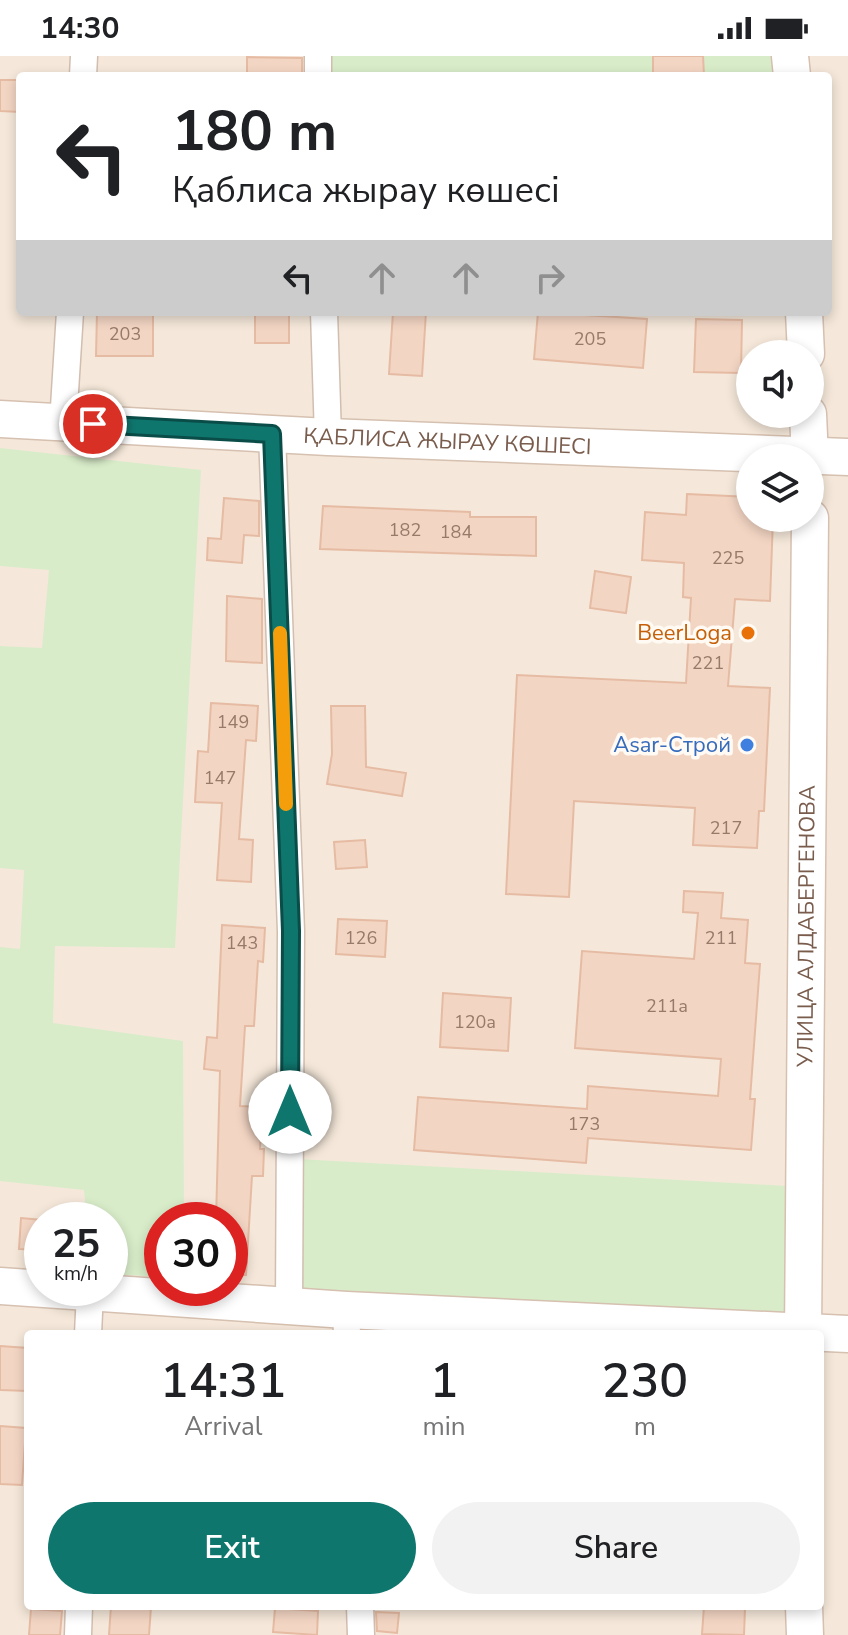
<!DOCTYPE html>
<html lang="en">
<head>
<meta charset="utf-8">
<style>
	body { margin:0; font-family:"Nunito Sans",sans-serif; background:#f2f2f2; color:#202124; height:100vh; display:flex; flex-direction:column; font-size:30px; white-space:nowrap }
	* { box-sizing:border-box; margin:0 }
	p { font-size:26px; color:#757577 }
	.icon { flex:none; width:44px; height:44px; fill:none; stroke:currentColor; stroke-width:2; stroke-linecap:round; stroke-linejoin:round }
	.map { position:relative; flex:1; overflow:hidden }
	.panel { position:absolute; left:24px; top:1274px; width:800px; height:280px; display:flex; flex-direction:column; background:#fff; border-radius:8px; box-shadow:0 4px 12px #0003 }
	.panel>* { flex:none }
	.guide { position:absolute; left:16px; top:16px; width:816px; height:244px; border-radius:8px; box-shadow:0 4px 12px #0003; background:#fff; color:#202124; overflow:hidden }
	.buttons { position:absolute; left:736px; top:284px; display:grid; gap:16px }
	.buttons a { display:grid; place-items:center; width:88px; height:88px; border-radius:50%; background:#fff; box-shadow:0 4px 12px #0003; font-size:40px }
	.speed { position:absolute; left:24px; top:1146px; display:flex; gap:16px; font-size:40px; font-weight:700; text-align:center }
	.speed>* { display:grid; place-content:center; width:104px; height:104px; border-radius:50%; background:#fff; box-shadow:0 4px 12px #0003; line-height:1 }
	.speed small { font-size:20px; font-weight:400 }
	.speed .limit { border:12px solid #d22; background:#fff; color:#111 }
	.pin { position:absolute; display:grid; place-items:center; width:68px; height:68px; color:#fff; margin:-34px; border:4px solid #fff; border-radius:50%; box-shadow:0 2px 8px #0007 }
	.me { position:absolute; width:88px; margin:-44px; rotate:0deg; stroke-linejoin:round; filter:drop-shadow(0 0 6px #0008) }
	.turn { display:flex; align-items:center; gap:28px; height:168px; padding:0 24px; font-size:36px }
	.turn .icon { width:104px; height:104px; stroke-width:2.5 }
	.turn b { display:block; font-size:56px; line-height:68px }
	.lanes { display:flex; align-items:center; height:76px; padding:0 24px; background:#0003; justify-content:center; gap:40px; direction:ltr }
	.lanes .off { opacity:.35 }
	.eta { display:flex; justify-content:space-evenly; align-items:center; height:136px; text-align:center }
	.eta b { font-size:48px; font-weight:600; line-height:56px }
	.button { display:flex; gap:16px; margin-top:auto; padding:16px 24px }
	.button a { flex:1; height:92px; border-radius:48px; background:#0f766e; color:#fff; font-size:32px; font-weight:600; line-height:92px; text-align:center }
	.button a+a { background:#f2f2f2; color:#202124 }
	.status { display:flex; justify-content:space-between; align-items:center; height:56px; padding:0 40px; background:#fff; direction:ltr }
	.status svg { height:22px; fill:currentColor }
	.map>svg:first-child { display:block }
	.residential { fill:#f5e8da; fill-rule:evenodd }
	.green { fill:#d8ecc9 }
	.building { fill:#f3d5c3; stroke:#e6bba3; stroke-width:2 }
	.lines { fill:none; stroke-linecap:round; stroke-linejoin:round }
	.street-casing { stroke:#d1beb0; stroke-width:29 }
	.secondary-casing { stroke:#d6c0b0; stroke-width:39 }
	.street { stroke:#fff; stroke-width:26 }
	.secondary { stroke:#fff; stroke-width:36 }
	.route-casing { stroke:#0a4d48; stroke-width:20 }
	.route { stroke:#0f766e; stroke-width:14 }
	.slow { stroke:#f59e0b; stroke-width:14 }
	.food-dot { fill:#e8710a; stroke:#fffaf3; stroke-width:3 }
	.shop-dot { fill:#3f7fe0; stroke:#fffaf3; stroke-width:3 }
	.labels { text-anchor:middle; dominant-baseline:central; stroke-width:7; stroke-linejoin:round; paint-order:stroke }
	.number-label { font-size:18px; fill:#987a6a }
	.street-label { font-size:22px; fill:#7a5c4d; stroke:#fffaf3 }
	.food-label { font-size:22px; fill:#c56008; stroke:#fffaf3; text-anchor:end }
	.shop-label { font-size:22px; fill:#366cbe; stroke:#fffaf3; text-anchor:end }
</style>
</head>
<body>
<div class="status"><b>14:30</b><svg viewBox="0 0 49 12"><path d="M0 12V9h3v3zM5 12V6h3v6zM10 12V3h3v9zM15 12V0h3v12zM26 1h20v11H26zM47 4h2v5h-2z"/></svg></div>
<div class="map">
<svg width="848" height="1579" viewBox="0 0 848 1579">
	<rect width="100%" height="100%" fill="#fdf6ec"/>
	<!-- residential -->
	<path class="residential" d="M 0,0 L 848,0 L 848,1579 L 0,1579 ZM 20,20 L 828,20 L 828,256 L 20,256 ZM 750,298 L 810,298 L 810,358 L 750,358 ZM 750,402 L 810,402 L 810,462 L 750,462 ZM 42,1164 L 110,1164 L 110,1232 L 42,1232 ZM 162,1164 L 230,1164 L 230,1232 L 162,1232 ZM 28,1278 L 820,1278 L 820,1550 L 28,1550 Z"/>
	<!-- green -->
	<g class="green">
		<polygon points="332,0 773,0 774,20 332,20"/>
		<polygon points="0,392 201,414 175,892 55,890 53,967 183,985 184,1164 162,1164 162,1221 110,1218 110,1164 87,1164 84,1134 0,1125 0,891 20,893 24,814 0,812 0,590 42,592 49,514 0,510"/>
		<polygon points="298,1103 787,1130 786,1261 301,1236"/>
	</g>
	<!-- building -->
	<g class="building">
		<polygon points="653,0 703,0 704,20 653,20"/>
		<polygon points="247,1 302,2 302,20 247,20"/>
		<polygon points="0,24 20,24 20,56 0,55"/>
		<polygon points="97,256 153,256 153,300 96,300"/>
		<polygon points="393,256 426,256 422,320 389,318"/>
		<polygon points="538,256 647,263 643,312 534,303"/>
		<rect x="255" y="258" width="34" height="29"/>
		<polygon points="696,263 742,264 741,317 694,316"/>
		<polygon points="687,438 750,441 750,462 773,462 770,545 735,543 728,630 770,632 764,755 759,755 757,792 693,789 695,752 574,745 569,841 506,838 517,619 686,627 691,542 683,541 684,507 642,504 645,456 686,459"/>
		<polygon points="224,442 259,445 259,480 244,479 242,507 207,504 208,482 221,483"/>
		<polygon points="323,450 470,456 470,461 536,461 536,500 320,493"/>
		<polygon points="595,515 631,521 626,557 590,552"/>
		<polygon points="227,540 262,543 262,607 226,605"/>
		<polygon points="211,647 258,650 256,685 246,684 239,783 253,784 251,826 217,824 222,747 195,746 198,695 208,696"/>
		<polygon points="331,650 365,650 366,711 406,717 402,740 327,728 332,698"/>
		<polygon points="365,784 367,811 336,813 334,786"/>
		<polygon points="684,835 723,837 721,862 748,864 745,907 760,908 750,1043 755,1043 751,1094 588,1082 586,1107 414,1094 418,1041 587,1053 588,1030 718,1040 721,1003 575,992 582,895 694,903 698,857 683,856"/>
		<polygon points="338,863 387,865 385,901 336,898"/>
		<polygon points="222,869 265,872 263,906 258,905 254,970 245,970 240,1050 262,1051 260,1093 264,1093 263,1120 252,1120 246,1219 230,1219 230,1164 216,1164 220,1015 204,1013 207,981 217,982"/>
		<polygon points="443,937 511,942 508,995 440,991"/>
		<polygon points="21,1162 42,1164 42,1194 19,1193"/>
		<polygon points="0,1290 28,1292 28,1335 0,1334"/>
		<polygon points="0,1370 26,1372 22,1429 0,1428"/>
		<polygon points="111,1550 151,1551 149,1579 109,1579"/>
		<polygon points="704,1550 745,1552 744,1579 702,1578"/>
		<polygon points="275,1552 318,1555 317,1579 273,1576"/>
		<polygon points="31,1553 62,1555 60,1579 29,1579"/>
		<polygon points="376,1556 399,1557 397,1577 377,1575"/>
	</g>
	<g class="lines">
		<defs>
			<g id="street">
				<polyline points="318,0 318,20"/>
				<polyline points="83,20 84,0"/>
				<polyline points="324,256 328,381"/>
				<polyline points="63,367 70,256"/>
				<polyline points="272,378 291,875 289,1250"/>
				<polyline points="346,1254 347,1278"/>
				<polyline points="88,1278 90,1236"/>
				<polyline points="360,1550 361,1579"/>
				<polyline points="78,1579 79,1550"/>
			</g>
			<g id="secondary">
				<polyline points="790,0 792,20"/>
				<polyline points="804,256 806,298"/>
				<polyline points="808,358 810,402"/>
				<path id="s1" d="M 0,363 L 328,381 L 848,401"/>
				<polyline points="0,1230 346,1254 848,1278"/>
				<path id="s2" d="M 803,1278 L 810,462"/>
				<polyline points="804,1550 805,1579"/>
			</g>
		</defs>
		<!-- street casing -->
		<use href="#street" class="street-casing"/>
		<!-- secondary casing -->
		<use href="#secondary" class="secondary-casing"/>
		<!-- street -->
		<use href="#street" class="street"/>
		<!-- secondary -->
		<use href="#secondary" class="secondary"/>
	</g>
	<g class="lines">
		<defs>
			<polyline id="route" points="93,368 272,378 291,875 290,1056"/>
		</defs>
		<!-- route casing -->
		<use href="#route" class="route-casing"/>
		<!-- route -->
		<use href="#route" class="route"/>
		<!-- slow -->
		<polyline class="slow" points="280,577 286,748"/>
	</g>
	<!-- markers -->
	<circle class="food-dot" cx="748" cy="577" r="8"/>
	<circle class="shop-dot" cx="747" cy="689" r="8"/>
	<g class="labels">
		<!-- number labels -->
		<g class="number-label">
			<text x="125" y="278">203</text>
			<text x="590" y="283">205</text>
			<text x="405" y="474">182</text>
			<text x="456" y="476">184</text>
			<text x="728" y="502">225</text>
			<text x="708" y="607">221</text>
			<text x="233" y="666">149</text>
			<text x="220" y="722">147</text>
			<text x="726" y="772">217</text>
			<text x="361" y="882">126</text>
			<text x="721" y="882">211</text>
			<text x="242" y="887">143</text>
			<text x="667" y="950">211а</text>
			<text x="475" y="966">120а</text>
			<text x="584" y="1068">173</text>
		</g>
		<!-- street labels -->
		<g class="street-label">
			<text stroke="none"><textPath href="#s1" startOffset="448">ҚАБЛИСА ЖЫРАУ КӨШЕСІ</textPath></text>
			<text stroke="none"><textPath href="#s2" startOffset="408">УЛИЦА АЛДАБЕРГЕНОВА</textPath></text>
		</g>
		<!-- food labels -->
		<g class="food-label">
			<text x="732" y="577">BeerLoga</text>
		</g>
		<!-- shop labels -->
		<g class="shop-label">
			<text x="731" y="689">Asar-Строй</text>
		</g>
	</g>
</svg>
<div class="buttons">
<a><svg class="icon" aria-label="sound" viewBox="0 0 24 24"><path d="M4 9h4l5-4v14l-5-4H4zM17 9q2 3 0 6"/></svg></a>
<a><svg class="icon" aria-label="layers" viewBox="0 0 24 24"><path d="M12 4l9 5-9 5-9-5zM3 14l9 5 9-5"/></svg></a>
</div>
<div class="speed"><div>25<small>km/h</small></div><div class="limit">30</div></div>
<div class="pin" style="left:93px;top:368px;background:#d93025"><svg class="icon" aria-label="arrive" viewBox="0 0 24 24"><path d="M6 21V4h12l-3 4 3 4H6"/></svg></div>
<svg class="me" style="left:290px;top:1056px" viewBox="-20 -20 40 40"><circle r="19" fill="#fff"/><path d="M0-13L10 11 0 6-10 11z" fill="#0f766e"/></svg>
<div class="guide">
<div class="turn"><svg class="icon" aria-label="left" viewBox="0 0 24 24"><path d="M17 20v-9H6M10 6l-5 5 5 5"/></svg><div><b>180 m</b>Қаблиса жырау көшесі</div></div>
<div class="lanes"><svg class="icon" aria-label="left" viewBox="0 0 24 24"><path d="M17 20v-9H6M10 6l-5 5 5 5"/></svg><svg class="icon off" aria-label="ahead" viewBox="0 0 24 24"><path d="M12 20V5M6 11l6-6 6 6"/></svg><svg class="icon off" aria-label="ahead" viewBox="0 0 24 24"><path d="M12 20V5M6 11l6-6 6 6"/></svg><svg class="icon off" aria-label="right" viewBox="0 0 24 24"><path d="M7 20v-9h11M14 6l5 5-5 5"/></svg></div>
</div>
<section class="panel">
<div class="eta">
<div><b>14:31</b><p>Arrival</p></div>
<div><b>1</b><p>min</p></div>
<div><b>230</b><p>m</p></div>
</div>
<div class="button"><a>Exit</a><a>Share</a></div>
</section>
</div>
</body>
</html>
